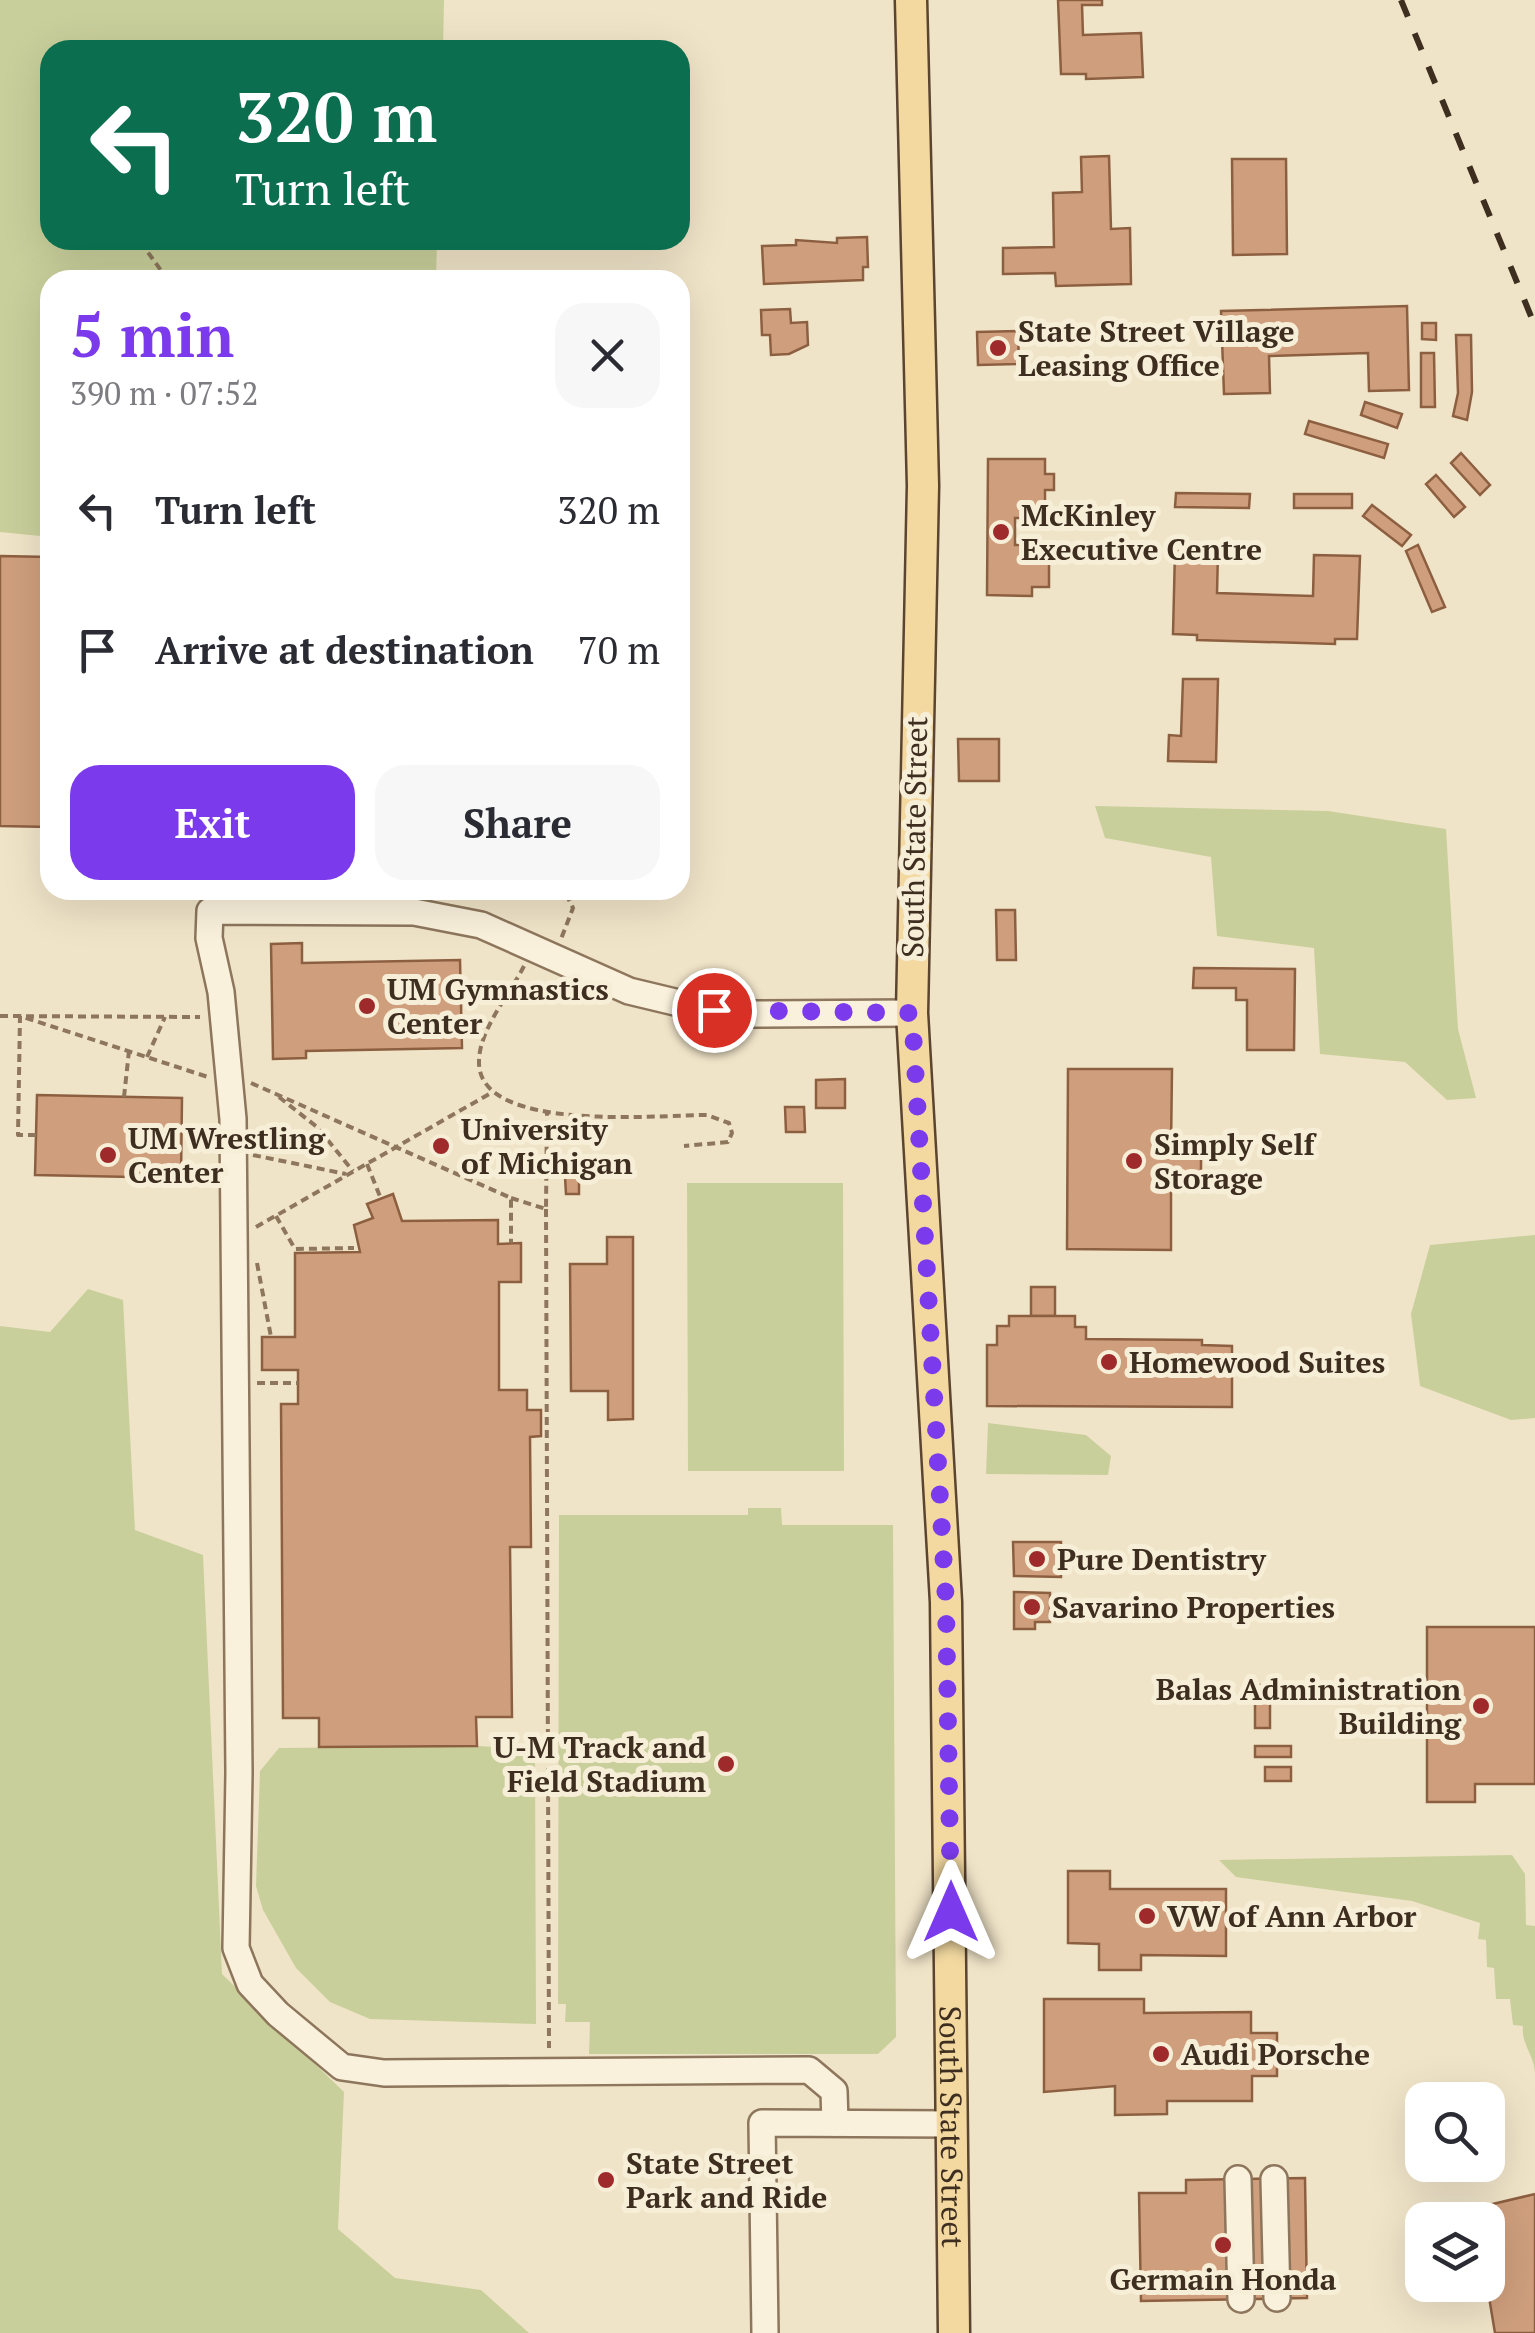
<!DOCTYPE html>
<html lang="en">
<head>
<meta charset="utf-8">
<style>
	body { margin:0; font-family:"PT Serif",serif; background:#f7f7f7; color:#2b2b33; height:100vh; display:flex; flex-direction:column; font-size:38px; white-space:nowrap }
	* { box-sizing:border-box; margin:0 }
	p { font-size:32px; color:#7c7c81 }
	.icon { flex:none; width:55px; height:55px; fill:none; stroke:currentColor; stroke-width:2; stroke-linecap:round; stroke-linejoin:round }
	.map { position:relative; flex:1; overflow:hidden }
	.sheet { position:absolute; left:40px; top:270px; width:650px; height:630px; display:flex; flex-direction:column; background:#fff; border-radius:30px; box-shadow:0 10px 40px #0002 }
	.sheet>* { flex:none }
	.top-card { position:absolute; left:40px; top:40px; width:650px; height:210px; border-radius:30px; box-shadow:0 10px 40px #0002; background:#0b6e4f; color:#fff; overflow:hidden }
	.buttons { position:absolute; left:1405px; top:2082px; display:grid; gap:20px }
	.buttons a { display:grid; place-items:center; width:100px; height:100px; border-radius:20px; background:#fff; box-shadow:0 10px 40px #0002; font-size:50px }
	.pin { position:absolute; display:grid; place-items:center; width:85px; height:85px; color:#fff; margin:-42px; border:5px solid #fff; border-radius:50%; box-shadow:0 2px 10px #0007 }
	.me { position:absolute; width:110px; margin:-55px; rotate:0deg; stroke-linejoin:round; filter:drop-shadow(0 0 8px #0008) }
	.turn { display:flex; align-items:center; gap:35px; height:210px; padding:0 30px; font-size:45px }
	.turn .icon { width:130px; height:130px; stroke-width:2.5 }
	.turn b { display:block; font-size:70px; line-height:85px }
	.round { display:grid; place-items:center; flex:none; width:105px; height:105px; border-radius:30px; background:#f7f7f7 }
	.overview { display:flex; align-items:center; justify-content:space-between; height:170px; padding:0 30px }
	h1 { font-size:60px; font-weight:800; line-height:75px; color:#7c3aed }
	.primary-button { display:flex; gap:20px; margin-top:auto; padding:20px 30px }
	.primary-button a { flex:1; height:115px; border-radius:30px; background:#7c3aed; color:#fff; font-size:40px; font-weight:800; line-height:115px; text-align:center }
	.primary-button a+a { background:#f7f7f7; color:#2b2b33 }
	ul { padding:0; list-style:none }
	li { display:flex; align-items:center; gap:30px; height:140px; padding:0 30px }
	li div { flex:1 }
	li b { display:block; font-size:38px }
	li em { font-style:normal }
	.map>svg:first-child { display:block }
	.green { fill:#c9cf9b }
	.building { fill:#cf9f7d; stroke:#8d5f41; stroke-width:2.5 }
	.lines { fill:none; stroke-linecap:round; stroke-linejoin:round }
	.minor-casing { stroke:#8d765c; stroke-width:30 }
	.major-casing { stroke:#5b4430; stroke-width:35 }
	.path { stroke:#8d765c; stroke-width:4; stroke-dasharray:8 5; stroke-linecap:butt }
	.minor { stroke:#faf1dc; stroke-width:25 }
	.major { stroke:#f3d9a0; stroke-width:30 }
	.rail { stroke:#3d2e20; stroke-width:6; stroke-dasharray:18 18; stroke-linecap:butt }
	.route { stroke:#7c3aed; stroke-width:18; stroke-dasharray:0 32.4 }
	.poi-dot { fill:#9e2a2b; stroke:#f7eed8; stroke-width:4 }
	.labels { text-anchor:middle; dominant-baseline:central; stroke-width:10; stroke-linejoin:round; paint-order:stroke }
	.poi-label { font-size:30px; font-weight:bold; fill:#3d2e20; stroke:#f7eed8; text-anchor:start }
	.street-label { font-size:30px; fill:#3d2e20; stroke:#f7eed8 }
</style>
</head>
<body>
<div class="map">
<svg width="1535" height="2333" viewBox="0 0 1535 2333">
	<rect width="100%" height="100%" fill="#f0e4c8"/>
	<!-- green -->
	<g class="green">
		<polygon points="0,0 444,0 443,50 50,50 50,240 437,240 436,280 50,280 50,537 0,532"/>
		<polygon points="1095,806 1328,811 1446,829 1458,1029 1476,1098 1447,1100 1405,1062 1320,1054 1314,948 1217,936 1211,857 1105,838"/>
		<polygon points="843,1183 844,1471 688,1471 687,1183"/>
		<polygon points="1535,1235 1535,1418 1511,1420 1420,1386 1411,1314 1430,1245"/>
		<polygon points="88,1289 123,1300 135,1530 203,1555 222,1974 344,2092 338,2229 395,2278 481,2290 529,2333 0,2333 0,1326 50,1332"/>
		<polygon points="988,1423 1086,1435 1111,1456 1108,1475 986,1474"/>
		<polygon points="748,1508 781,1508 782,1525 893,1525 896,2037 878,2054 589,2054 590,2022 565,2022 566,2004 558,2004 559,1515 748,1515"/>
		<polygon points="477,1746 535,1749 536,2024 370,2019 330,2002 296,1968 263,1910 256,1886 260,1771 279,1748"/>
		<path d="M 1512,1855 L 1525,1874 L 1526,1925 L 1535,1926 L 1535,2073 C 1534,2054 1521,2045 1523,2026 L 1513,2025 L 1510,1999 L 1496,1999 L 1494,1968 L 1487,1967 L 1486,1940 L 1478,1939 L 1480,1923 L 1412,1901 L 1236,1877 L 1219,1860 Z"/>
	</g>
	<!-- building -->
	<g class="building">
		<polygon points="1058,0 1102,0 1102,5 1082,5 1083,35 1141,33 1143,77 1086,79 1086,74 1061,74"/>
		<polygon points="1109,156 1111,229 1130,228 1131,284 1056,286 1055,273 1003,274 1003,248 1054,247 1053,193 1082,192 1081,157"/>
		<polygon points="1232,159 1286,159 1287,254 1233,255"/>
		<polygon points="680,161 684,161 685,190 680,190 680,222"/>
		<polygon points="867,237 868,267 863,267 863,280 764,284 762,246 796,245 796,240 837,243 837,238"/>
		<polygon points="1407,306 1409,390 1369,391 1368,353 1269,356 1270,393 1224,394 1221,311"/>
		<polygon points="790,309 791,323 807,322 808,345 789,354 771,355 770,335 762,335 761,310"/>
		<polygon points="1422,323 1436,323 1436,340 1422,339"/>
		<polygon points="1018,331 1019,364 978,365 977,332"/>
		<polygon points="1456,335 1471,335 1472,392 1467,420 1453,416 1458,393"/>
		<polygon points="1421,353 1434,353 1435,407 1421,407"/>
		<polygon points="1365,402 1402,414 1397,428 1361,415"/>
		<polygon points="1309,421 1388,444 1384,458 1305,434"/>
		<polygon points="1461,453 1490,485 1480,495 1451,463"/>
		<polygon points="988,459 1045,459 1045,474 1054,474 1054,490 1045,490 1045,511 1025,510 1025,518 1015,518 1015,545 1049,545 1049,587 1032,587 1032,596 987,595"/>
		<polygon points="1436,475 1465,507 1454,517 1426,484"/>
		<polygon points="1176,493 1250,494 1249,508 1175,507"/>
		<rect x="1294" y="494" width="58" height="14"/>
		<polygon points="1372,505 1411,535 1402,546 1363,516"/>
		<polygon points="1418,545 1445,607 1432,612 1406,551"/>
		<polygon points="1175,551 1218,553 1217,593 1313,596 1314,555 1360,556 1357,639 1335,639 1335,644 1197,640 1197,635 1173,634"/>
		<polygon points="0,556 50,557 50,827 0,826"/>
		<polygon points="1183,679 1218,679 1216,762 1168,761 1169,735 1181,736"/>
		<polygon points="958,739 999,739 999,781 959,781"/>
		<polygon points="996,910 1015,910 1016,960 997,960"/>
		<polygon points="302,943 302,963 460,960 462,1048 306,1051 306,1058 273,1059 271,944"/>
		<polygon points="1194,968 1295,969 1294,1050 1247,1050 1247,1000 1236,1000 1236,988 1193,988"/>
		<polygon points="1068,1069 1172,1069 1171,1149 1201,1149 1201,1173 1171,1172 1171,1250 1067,1249"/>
		<polygon points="845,1079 845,1108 816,1108 816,1080"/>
		<polygon points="37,1095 182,1098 181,1178 35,1175"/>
		<polygon points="785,1107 804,1107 805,1132 786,1132"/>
		<polygon points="565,1177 579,1177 579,1194 566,1194"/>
		<polygon points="393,1194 402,1221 498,1220 498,1244 521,1243 521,1282 499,1282 499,1390 527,1390 527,1410 541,1410 541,1436 530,1437 531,1547 510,1547 512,1717 476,1717 477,1746 319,1747 319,1718 283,1718 281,1404 298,1404 298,1370 262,1370 262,1337 295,1337 295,1253 360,1252 354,1225 373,1218 367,1204"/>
		<polygon points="607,1237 633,1237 633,1419 608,1420 608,1391 571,1391 570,1264 607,1264"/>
		<rect x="1031" y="1287" width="24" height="29"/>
		<polygon points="1009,1316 1075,1316 1075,1327 1086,1327 1086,1339 1202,1340 1202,1345 1232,1346 1232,1407 987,1406 987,1345 997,1345 997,1326 1009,1326"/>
		<polygon points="1013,1542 1061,1542 1061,1577 1014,1576"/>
		<polygon points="1014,1592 1050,1593 1050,1622 1035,1622 1035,1629 1014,1629"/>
		<polygon points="1427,1627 1535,1627 1535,1784 1475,1784 1475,1802 1427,1802"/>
		<rect x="1255" y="1685" width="15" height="43"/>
		<rect x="1255" y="1746" width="36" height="11"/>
		<rect x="1265" y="1767" width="26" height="14"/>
		<polygon points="1068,1871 1110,1871 1110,1889 1226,1889 1226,1956 1141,1955 1141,1970 1099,1970 1099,1944 1068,1943"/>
		<polygon points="1044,1999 1144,1999 1144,2013 1251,2012 1251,2033 1277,2033 1277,2076 1252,2076 1252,2101 1167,2101 1167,2114 1115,2115 1115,2086 1044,2092"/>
		<polygon points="1305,2178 1307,2298 1141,2301 1139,2193 1186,2193 1186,2180"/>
		<polygon points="1535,2194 1535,2333 1495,2333 1487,2285 1488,2220 1469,2217 1478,2215 1476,2208"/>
	</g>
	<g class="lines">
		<defs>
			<g id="minor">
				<polyline points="835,2123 834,2091 809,2070 384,2073 342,2067 278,2014 250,1984 236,1948 239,1773 233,1119 221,992 209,938 210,911 414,912 481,925 629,991 679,1003 752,1014 912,1013"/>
				<polyline points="1238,2179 1241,2299"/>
				<polyline points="1274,2179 1277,2298"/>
				<polyline points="765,2333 762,2123 952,2124"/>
			</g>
			<g id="major">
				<path id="s1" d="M 911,0 L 923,486 L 912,1013 L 946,1602 L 954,2333"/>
			</g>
		</defs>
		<!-- minor casing -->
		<use href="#minor" class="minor-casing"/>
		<!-- major casing -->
		<use href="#major" class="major-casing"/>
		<!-- path -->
		<g class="path">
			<polyline points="146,240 147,251 168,280"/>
			<polyline points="553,890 567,896 573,908 561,939"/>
			<path d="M 524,966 C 510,994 478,1031 479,1063 C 480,1133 658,1115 707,1115 L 729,1123 L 732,1133 L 728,1142 L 684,1146"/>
			<polyline points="0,1016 200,1017"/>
			<polyline points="147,1057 165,1017"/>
			<polyline points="251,1083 511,1198 511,1243"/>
			<polyline points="124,1097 129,1051"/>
			<polyline points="279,1097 317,1127 353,1171"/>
			<polyline points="181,1130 212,1133"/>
			<polyline points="36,1135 18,1135 20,1016 208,1077"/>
			<polyline points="253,1155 346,1174"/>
			<polyline points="367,1164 381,1199"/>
			<polyline points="511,1198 546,1209 547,1112"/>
			<polyline points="546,1209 549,2048"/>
			<polyline points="276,1216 295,1249 354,1248"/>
			<polyline points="256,1227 491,1093"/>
			<polyline points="257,1263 271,1337"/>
			<polyline points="257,1383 298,1383"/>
		</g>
		<!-- minor -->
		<use href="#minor" class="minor"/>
		<!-- major -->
		<use href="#major" class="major"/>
		<!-- rail -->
		<polyline class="rail" points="1401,0 1535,326"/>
	</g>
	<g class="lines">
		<!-- route -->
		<polyline class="route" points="714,1010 912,1013 946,1602 951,1912"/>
	</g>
	<!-- markers -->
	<g class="poi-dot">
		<circle cx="998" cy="348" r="10"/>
		<circle cx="1001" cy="532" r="10"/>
		<circle cx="367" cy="1006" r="10"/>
		<circle cx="441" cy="1146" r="10"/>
		<circle cx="108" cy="1155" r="10"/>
		<circle cx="1134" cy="1161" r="10"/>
		<circle cx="1109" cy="1362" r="10"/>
		<circle cx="1037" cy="1559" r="10"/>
		<circle cx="1032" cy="1607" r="10"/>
		<circle cx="1481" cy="1706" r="10"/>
		<circle cx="726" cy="1764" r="10"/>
		<circle cx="1147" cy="1916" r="10"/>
		<circle cx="1161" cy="2054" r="10"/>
		<circle cx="606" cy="2180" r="10"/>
		<circle cx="1223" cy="2245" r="10"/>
	</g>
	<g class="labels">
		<!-- poi labels -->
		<g class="poi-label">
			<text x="1018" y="331">State Street Village<tspan x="1018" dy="34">Leasing Office</tspan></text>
			<text x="1021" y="515">McKinley<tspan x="1021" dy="34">Executive Centre</tspan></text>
			<text x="387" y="989">UM Gymnastics<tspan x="387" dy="34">Center</tspan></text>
			<text x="461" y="1129">University<tspan x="461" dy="34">of Michigan</tspan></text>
			<text x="128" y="1138">UM Wrestling<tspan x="128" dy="34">Center</tspan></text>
			<text x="1154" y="1144">Simply Self<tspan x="1154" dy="34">Storage</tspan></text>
			<text x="1129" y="1362">Homewood Suites</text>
			<text x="1057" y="1559">Pure Dentistry</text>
			<text x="1052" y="1607">Savarino Properties</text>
			<text x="1461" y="1689" text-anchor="end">Balas Administration<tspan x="1461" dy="34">Building</tspan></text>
			<text x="706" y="1747" text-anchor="end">U-M Track and<tspan x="706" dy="34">Field Stadium</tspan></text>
			<text x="1167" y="1916">VW of Ann Arbor</text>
			<text x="1181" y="2054">Audi Porsche</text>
			<text x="626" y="2163">State Street<tspan x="626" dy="34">Park and Ride</tspan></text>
			<text x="1223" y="2279" text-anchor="middle">Germain Honda</text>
		</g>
		<!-- street labels -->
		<g class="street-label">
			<text transform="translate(914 837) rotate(-89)">South State Street</text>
			<text stroke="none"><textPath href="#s1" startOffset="2128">South State Street</textPath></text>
		</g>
	</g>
</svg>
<div class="buttons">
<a><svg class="icon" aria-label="search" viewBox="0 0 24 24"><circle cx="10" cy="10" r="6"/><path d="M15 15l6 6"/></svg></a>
<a><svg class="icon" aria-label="layers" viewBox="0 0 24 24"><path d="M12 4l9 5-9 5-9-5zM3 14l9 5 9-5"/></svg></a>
</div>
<div class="pin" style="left:714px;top:1010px;background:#d93025"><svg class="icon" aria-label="arrive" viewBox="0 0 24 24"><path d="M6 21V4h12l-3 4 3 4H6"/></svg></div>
<svg class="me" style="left:951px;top:1912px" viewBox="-20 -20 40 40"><path d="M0-17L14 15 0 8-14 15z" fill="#7c3aed" stroke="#fff" stroke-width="4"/></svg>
<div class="top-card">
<div class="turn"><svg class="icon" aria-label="left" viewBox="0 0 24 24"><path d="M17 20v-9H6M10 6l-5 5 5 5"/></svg><div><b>320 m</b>Turn left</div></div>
</div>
<section class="sheet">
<div class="overview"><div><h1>5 min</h1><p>390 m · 07:52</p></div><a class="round"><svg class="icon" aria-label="close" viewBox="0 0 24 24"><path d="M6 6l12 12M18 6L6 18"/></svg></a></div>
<ul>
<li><svg class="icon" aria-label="left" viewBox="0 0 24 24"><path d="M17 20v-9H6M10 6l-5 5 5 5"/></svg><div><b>Turn left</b></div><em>320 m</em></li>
<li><svg class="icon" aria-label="arrive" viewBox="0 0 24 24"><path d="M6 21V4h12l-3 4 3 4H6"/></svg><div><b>Arrive at destination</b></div><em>70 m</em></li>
</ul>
<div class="primary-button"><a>Exit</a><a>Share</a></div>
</section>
</div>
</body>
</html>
